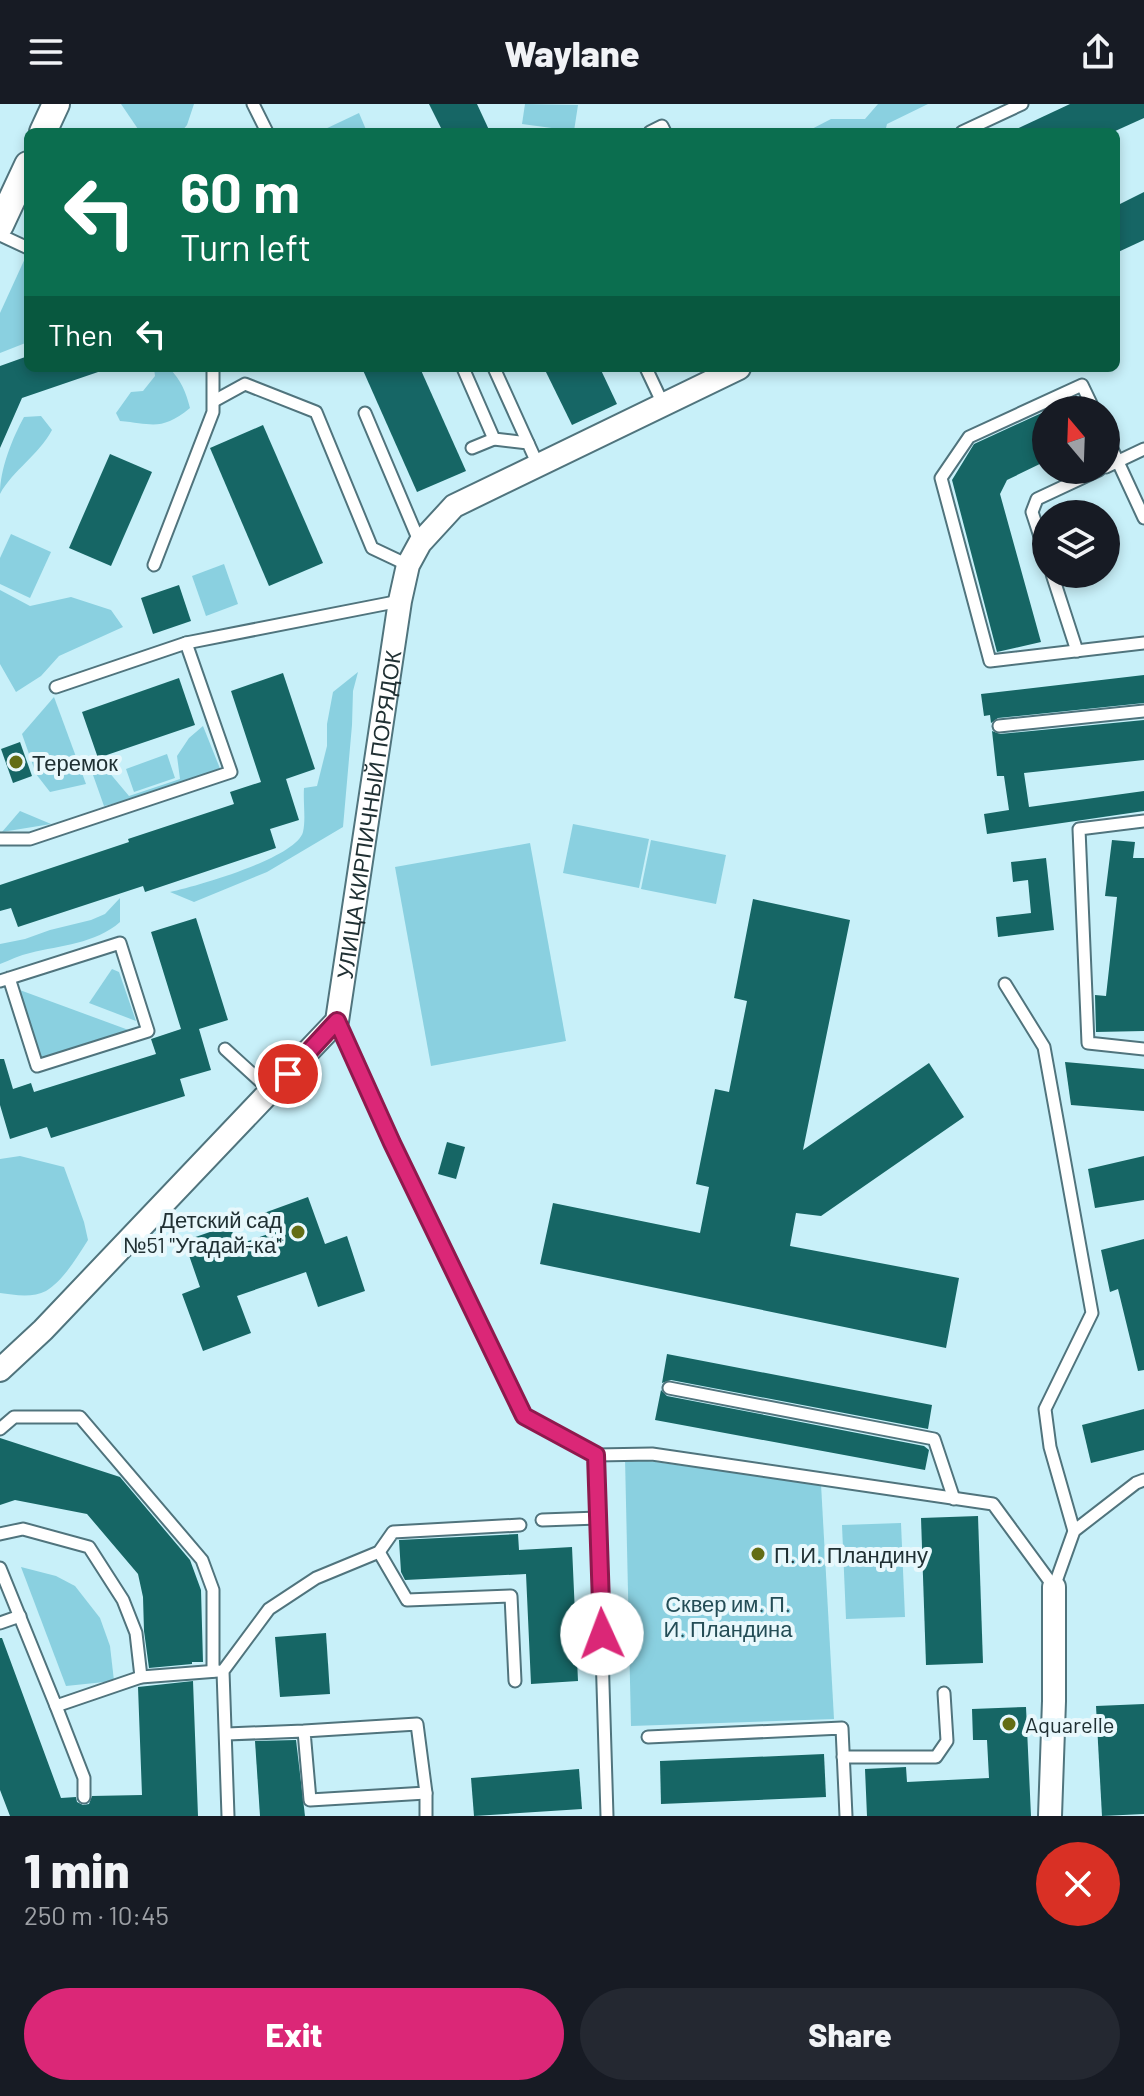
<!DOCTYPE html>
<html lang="en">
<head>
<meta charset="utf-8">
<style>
	body { margin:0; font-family:Barlow,sans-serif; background:#242831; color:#f1f3f6; height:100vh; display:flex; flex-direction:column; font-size:30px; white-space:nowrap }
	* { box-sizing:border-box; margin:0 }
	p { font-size:26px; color:#9ea1a6 }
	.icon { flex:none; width:44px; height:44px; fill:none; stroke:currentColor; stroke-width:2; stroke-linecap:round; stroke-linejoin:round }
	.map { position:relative; height:1712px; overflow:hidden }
	.drawer { display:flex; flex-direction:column; background:#171b24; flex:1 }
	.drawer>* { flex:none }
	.banner { position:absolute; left:24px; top:24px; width:1096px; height:244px; border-radius:12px; box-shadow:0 4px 12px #0003; background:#0b6e4f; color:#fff; overflow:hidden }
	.needle { width:52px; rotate:341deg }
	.tools { position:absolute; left:1032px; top:292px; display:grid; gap:16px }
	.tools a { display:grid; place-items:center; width:88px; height:88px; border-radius:50%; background:#171b24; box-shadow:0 4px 12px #0003; font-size:40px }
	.pin { position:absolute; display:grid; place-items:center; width:68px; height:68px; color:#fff; margin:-34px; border:4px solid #fff; border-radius:50%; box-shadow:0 2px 8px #0007 }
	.me { position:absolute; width:88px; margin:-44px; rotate:358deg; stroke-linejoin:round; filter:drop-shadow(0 0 6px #0008) }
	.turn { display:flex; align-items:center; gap:28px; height:168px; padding:0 24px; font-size:36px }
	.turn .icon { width:104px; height:104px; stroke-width:2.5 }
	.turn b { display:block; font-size:56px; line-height:68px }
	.then { display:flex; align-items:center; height:76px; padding:0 24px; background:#0003; gap:16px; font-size:30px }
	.round { display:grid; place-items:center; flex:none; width:84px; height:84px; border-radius:42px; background:#242831 }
	.headline { display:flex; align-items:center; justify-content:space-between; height:136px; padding:0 24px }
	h1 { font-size:48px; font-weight:800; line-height:60px }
	.cta { display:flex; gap:16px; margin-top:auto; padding:16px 24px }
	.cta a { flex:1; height:92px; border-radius:48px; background:#db2777; color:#fff; font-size:32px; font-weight:800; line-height:92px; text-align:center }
	.cta a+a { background:#242831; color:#f1f3f6 }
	header { display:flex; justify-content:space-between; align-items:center; height:104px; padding:0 24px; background:#171b24; font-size:36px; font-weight:800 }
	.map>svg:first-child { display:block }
	.green { fill:#8ad0e0 }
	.building { fill:#166665 }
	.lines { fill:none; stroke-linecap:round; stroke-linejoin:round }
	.service-casing { stroke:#50747d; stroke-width:15 }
	.minor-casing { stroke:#50747d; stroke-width:26 }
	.tertiary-casing { stroke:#50747d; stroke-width:30 }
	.service { stroke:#fff; stroke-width:11 }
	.minor { stroke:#fff; stroke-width:22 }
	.tertiary { stroke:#fff; stroke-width:26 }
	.route-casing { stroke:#8e194d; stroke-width:20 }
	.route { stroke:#db2777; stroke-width:14 }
	.poi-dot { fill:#636d14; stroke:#e8f8fc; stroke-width:3 }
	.labels { text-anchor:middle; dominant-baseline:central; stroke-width:8; stroke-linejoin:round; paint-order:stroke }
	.poi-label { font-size:22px; fill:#203033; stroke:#e8f8fc; text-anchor:start }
	.street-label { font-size:22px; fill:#203033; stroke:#e8f8fc }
	.park-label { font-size:22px; fill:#244d56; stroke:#e8f8fc }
</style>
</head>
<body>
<header><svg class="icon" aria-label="menu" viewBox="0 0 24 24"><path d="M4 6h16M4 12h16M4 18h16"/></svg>Waylane<svg class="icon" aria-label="share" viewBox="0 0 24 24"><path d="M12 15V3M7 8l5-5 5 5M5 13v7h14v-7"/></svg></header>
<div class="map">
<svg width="1144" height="1712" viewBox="0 0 1144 1712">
	<rect width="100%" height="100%" fill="#c8f0f9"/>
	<!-- green -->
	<g class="green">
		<polygon points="121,0 194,0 187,21 181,28 140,28"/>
		<polygon points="525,0 578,1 574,27 522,20"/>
		<polygon points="878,0 928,0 887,20 885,28 806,28 831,15 865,15"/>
		<polygon points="359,9 367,28 322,28 321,27"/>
		<polygon points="27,150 28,238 0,249 0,209"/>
		<path d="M 154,264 L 169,264 C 181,276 186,288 190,304 C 162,327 153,320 120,317 L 116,309 L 131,288 L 143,287 L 155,272 Z"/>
		<path d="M 41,312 L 52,326 C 38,352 13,366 0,390 C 0,365 12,335 24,313 Z"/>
		<polygon points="11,430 51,448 30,494 0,480 0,454"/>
		<polygon points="224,460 238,500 206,512 192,472"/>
		<polygon points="0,486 30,502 71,493 111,506 123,523 59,552 41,572 16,588 0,560"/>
		<path d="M 358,568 L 353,587 L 352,621 L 343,723 L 267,768 L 194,798 L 170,788 C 197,782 296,754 303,728 C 306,715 303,698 304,684 L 317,682 L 327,642 L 327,620 L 333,588 Z"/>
		<polygon points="54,593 86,680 50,688 36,670 22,630"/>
		<polygon points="203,622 221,667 141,693 104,702 93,671 108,667 129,692 180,675 177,652 189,634"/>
		<polygon points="167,650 175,674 134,688 126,665"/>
		<polygon points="20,707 51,720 2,728"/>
		<polygon points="573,720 649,735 639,784 563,769"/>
		<polygon points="651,736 726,751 716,800 641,785"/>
		<polygon points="530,739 566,937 431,962 395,763"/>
		<path d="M 120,794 L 120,818 C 95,840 61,841 30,849 C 20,851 10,856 0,860 L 0,840 L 25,835 L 50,826 L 91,816 L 105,810 Z"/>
		<polygon points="112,865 119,868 136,917 89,899"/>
		<polygon points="17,885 134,928 41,957"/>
		<path d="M 20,1052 L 64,1063 L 84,1118 L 88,1136 C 77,1153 64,1176 46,1187 C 33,1194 14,1191 0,1189 L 0,1055 Z"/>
		<polygon points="625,1354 821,1380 834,1615 631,1622"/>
		<polygon points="901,1419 905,1513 846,1515 842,1421"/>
		<polygon points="21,1463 56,1472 75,1482 100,1514 110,1542 114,1577 66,1582"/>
	</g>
	<!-- building -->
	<g class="building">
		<polygon points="429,0 477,0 490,28 443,28"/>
		<polygon points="1070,0 1144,0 1144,14 1113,28 1010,28"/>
		<polygon points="1144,88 1144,136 1116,149 1116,102"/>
		<polygon points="28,252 28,264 100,264 101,267 22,294 0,344 0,262"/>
		<polygon points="362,264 420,264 466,367 417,388"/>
		<polygon points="544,264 600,264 617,300 572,321"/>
		<polygon points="1046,307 1046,357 1007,376 1000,390 1041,538 997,548 952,376 974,340"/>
		<polygon points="263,321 323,459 269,482 210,344"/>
		<polygon points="110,350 152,368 111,462 69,444"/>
		<polygon points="179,481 191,517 153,530 141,494"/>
		<polygon points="283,569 315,665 286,675 299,716 270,725 276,744 145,788 143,782 18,823 11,804 0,807 0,781 129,738 128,735 234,700 230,688 261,678 231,587"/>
		<polygon points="1144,571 1144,599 998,614 991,619 990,611 984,612 981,590"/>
		<polygon points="179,574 195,621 98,654 82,608"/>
		<polygon points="1144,616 1144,656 1024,669 1029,703 1144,687 1144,707 987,730 984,710 1009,706 1004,672 997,672 992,627 1000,630"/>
		<polygon points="20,638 32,672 13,679 1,645"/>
		<polygon points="1112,736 1135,738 1133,754 1144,754 1144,927 1096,928 1095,891 1106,892 1117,793 1105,792"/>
		<polygon points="1046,754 1054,826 998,833 996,813 1031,809 1028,776 1013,778 1011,758"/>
		<polygon points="753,795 850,816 803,1046 929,959 964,1013 821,1112 796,1109 790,1142 959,1174 946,1244 540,1160 553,1099 700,1129 709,1083 696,1080 715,985 729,988 747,897 734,894"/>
		<polygon points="196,814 228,916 199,925 211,966 180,975 185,992 51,1034 47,1023 10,1035 0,1001 0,955 4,955 13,985 31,979 34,988 156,950 151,935 181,925 151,828"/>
		<polygon points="1065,958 1144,965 1144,1007 1071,1001"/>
		<polygon points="447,1038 465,1043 456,1075 438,1070"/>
		<polygon points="1144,1052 1144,1096 1095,1104 1088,1065"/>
		<polygon points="308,1093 325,1140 347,1132 365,1187 318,1203 306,1168 237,1192 251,1229 203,1247 182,1190 200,1183 184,1137 230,1121 237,1141 271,1129 264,1109"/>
		<polygon points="1144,1135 1144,1266 1138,1267 1118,1185 1110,1188 1101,1146"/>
		<polygon points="667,1250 932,1301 928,1325 671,1276 662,1279"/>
		<polygon points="661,1286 667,1292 924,1342 929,1346 925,1366 655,1316"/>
		<polygon points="1144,1305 1144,1346 1091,1359 1082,1321"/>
		<polygon points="0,1334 120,1373 190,1456 201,1486 203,1558 192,1558 192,1560 149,1564 144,1527 143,1493 138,1470 87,1410 15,1396 0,1401"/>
		<polygon points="978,1412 983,1559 926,1561 921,1414"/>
		<polygon points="518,1430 519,1446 572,1443 578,1577 531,1580 526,1470 405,1476 401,1468 399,1436"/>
		<polygon points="326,1529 330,1590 280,1593 275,1533"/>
		<polygon points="0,1534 2,1534 61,1694 76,1693 77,1698 83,1701 89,1700 92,1692 142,1691 138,1583 193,1577 198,1712 10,1712 0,1686"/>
		<polygon points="1144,1600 1144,1710 1102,1712 1096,1602"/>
		<polygon points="1026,1603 1031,1712 867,1712 865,1665 906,1663 907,1678 989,1674 987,1636 973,1636 972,1605"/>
		<polygon points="296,1636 305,1712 260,1712 255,1637"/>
		<polygon points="824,1650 826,1693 661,1700 660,1657"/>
		<polygon points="579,1665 582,1705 474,1712 471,1674"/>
	</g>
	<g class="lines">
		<defs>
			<g id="service">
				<polyline points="253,0 267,28"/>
				<polyline points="650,28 662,22 665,28"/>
				<polyline points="962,28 1022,0"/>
				<polyline points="0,131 28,144"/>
				<polyline points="463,264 494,335 528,339 538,361"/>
				<polyline points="494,264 528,339"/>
				<polyline points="646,264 663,300"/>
				<polyline points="214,297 245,280 316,308 372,444 408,461"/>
				<polyline points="1094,306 1082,281 969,333 941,374 990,557 1144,539"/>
				<polyline points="365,309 420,439"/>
				<polyline points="1106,332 1144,414"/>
				<polyline points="472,344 494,335"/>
				<polyline points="1106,363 1144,345"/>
				<polyline points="1046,451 1032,408 1037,395 1099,366"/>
				<polyline points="154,461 213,308 213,264"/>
				<polyline points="1052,470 1077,547"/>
				<polyline points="56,583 186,539 400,497"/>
				<polyline points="999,622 1144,607"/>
				<polyline points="1144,717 1079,725 1088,939 1144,945"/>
				<polyline points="0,735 30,735 231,668 186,539"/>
				<polyline points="0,877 120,839 148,927 37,962 9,874"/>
				<polyline points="1005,880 1044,943 1092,1209 1045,1305 1050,1343 1074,1427"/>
				<polyline points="337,917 392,1039 524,1312 596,1351 607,1712"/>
				<polyline points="225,945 271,987"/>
				<polyline points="669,1284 934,1335 954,1395"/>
				<polyline points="0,1325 14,1313 80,1313 202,1456 213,1486 213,1567"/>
				<polyline points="596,1351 652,1350 993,1400 1054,1483"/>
				<polyline points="542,1416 598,1414"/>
				<polyline points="0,1430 23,1425 89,1443 123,1496 136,1529 141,1573"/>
				<polyline points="379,1448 407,1496 511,1492 515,1577"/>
				<polyline points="0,1464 56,1602"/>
				<polyline points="1054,1483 1074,1427 1136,1379 1144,1376"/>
				<polyline points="0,1519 20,1512"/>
				<polyline points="227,1630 304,1627 310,1696 426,1689 417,1620 304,1627"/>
				<polyline points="648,1633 842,1624 846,1712"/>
				<polyline points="843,1653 936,1653 947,1637 944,1589"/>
				<polyline points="84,1693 84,1674 56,1602 141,1573 218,1567"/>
				<polyline points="228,1712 223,1567 269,1505 316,1474 379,1448 393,1428 520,1421"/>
				<polyline points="426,1712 426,1689"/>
			</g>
			<g id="minor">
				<path id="s1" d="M 0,1266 L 43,1226 L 337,917 L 400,497 L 408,461 L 420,439 L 454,402 L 739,264"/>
				<polyline points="1050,1712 1054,1597 1054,1483"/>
			</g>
			<g id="tertiary">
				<polyline points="43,28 56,0"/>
				<polyline points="0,121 28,61"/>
			</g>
		</defs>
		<!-- service casing -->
		<use href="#service" class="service-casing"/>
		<!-- minor casing -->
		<use href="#minor" class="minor-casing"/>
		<!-- tertiary casing -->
		<use href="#tertiary" class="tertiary-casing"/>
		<!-- service -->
		<use href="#service" class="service"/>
		<!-- minor -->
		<use href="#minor" class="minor"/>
		<!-- tertiary -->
		<use href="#tertiary" class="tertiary"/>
	</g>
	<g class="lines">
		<defs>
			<polyline id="route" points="288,970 337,917 392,1039 524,1312 596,1351 602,1530"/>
		</defs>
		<!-- route casing -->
		<use href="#route" class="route-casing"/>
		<!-- route -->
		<use href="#route" class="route"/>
	</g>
	<!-- markers -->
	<g class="poi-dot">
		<circle cx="16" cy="658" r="8"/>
		<circle cx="298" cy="1128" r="8"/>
		<circle cx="758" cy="1450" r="8"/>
		<circle cx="1009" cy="1620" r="8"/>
	</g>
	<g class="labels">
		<!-- poi labels -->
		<g class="poi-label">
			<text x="32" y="658">Теремок</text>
			<text x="282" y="1115" text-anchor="end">Детский сад<tspan x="282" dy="25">№51 "Угадай-ка"</tspan></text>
			<text x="774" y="1450">П. И. Пландину</text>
			<text x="1025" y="1620">Aquarelle</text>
		</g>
		<!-- street labels -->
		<g class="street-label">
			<text stroke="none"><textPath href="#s1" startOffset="694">УЛИЦА КИРПИЧНЫЙ ПОРЯДОК</textPath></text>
		</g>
		<!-- park labels -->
		<g class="park-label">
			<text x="728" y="1499">Сквер им. П.<tspan x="728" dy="25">И. Пландина</tspan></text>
		</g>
	</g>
</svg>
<div class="tools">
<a><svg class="needle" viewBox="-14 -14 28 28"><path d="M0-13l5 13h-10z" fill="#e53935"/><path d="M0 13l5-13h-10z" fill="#9ea1a6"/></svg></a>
<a><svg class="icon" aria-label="layers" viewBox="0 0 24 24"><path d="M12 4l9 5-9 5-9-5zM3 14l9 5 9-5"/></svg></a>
</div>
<div class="pin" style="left:288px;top:970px;background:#d93025"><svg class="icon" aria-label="arrive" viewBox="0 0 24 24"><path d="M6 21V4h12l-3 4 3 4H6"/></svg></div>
<svg class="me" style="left:602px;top:1530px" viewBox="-20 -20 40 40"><circle r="19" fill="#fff"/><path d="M0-13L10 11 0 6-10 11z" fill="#db2777"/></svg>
<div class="banner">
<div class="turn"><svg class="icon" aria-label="left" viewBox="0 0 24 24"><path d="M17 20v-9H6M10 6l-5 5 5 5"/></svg><div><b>60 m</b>Turn left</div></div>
<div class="then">Then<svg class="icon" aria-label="left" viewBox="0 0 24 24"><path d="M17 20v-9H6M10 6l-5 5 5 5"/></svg></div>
</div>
</div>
<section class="drawer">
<div class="headline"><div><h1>1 min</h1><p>250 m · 10:45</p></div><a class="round" style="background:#d93025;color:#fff"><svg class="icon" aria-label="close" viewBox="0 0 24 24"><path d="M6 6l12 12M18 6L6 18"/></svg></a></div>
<div class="cta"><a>Exit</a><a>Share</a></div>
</section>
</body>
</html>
